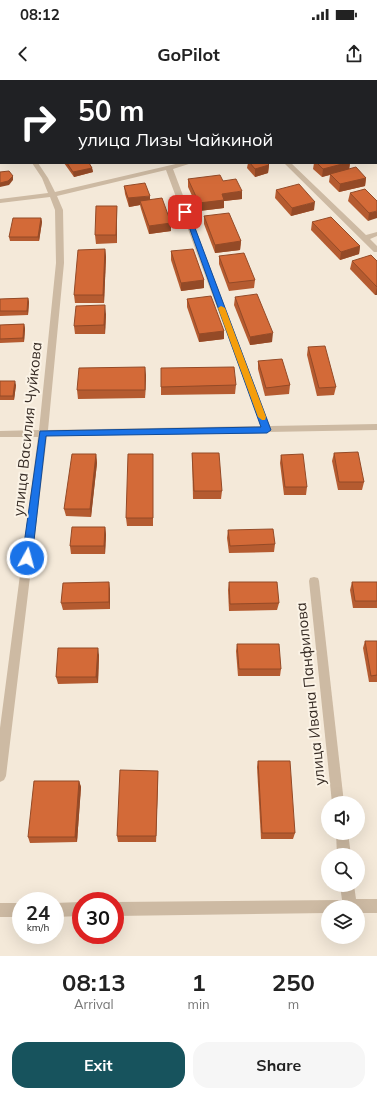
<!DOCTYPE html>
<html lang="en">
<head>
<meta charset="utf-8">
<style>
	body { margin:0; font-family:Mulish,sans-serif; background:#f6f6f6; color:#222; height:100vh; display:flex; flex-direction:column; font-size:15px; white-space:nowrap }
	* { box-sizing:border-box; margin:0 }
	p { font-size:13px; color:#767676 }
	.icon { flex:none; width:22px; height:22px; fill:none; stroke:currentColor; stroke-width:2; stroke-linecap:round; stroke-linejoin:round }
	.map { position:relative; height:876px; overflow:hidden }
	.side { display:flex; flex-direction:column; background:#fff; flex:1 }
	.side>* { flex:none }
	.banner { position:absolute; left:0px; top:0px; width:377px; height:84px; box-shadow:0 4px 16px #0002; background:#202124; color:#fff; overflow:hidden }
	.tools { position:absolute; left:321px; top:716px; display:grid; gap:8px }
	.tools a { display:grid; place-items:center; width:44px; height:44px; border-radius:50%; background:#fff; box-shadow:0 4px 16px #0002; font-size:20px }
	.speed { position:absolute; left:12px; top:812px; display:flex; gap:8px; font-size:20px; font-weight:700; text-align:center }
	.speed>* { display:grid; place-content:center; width:52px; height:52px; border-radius:50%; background:#fff; box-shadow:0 4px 16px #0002; line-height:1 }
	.speed small { font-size:10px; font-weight:400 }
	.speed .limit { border:6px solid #d22; background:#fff; color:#111 }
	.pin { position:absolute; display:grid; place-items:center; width:34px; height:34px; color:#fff; margin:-17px; border-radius:8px; box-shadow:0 2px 6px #0006 }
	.me { position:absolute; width:44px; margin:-22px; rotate:7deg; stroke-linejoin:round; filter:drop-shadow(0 0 3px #0008) }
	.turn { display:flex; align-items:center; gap:14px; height:84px; padding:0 12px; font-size:18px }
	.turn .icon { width:52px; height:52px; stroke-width:2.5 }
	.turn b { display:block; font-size:28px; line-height:34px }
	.eta { display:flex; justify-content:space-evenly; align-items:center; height:68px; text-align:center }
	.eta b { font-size:24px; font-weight:700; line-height:28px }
	.action { display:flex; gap:8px; margin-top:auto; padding:8px 12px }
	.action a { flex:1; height:46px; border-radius:16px; background:#17535d; color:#fff; font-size:16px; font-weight:700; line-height:46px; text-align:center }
	.action a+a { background:#f6f6f6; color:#222 }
	.status { display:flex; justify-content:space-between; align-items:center; height:28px; padding:0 20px; background:#fff; direction:ltr }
	.status svg { height:11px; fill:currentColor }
	header { display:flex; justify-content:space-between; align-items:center; height:52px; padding:0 12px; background:#fff; font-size:18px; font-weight:700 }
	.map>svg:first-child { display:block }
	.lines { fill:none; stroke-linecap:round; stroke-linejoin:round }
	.minor { fill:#cdbaa3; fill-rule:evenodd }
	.wall { fill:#b55b30 }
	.shaded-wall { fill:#944a27 }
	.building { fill:#d36a38; stroke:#944a27 }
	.route { fill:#1a73e8; stroke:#114b97 }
	.slow { fill:#f59e0b }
	.labels { text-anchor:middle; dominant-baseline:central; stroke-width:4; stroke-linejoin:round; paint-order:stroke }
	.street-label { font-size:15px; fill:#382d26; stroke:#fbf3e6 }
</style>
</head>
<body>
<div class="status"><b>08:12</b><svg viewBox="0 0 49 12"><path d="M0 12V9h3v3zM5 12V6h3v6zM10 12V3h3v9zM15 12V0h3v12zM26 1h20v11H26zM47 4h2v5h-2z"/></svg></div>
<header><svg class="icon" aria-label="back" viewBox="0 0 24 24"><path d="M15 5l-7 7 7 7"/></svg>GoPilot<svg class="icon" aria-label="share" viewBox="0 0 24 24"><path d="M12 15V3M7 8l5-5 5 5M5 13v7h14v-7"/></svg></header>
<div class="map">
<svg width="377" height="876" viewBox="0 0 377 876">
	<rect width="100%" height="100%" fill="#f4e9d9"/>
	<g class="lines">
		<!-- minor -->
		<g class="minor">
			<polygon points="196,0 202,0 203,1 197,1"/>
			<rect x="0" y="29" width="1" height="6"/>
			<rect x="376" y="33" width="1" height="4"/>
			<path d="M 32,83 L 38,83 L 48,98 L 55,112 L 180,83 L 192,83 L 173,89 L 270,346 L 377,344 L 377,350 L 47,356 L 6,696 L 4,700 L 0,702 L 0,648 L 38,357 L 0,357 L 0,351 L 39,350 L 56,183 L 55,130 L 50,117 L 0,123 L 0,119 L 48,113 L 42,98 ZM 166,90 L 261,346 L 48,350 L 64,183 L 63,130 L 57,116 Z"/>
			<polygon points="284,83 291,83 366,155 377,152 377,156 370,159 377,166 377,172 374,172"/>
			<polygon points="314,497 318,498 319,501 344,723 332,723 309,501 310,498"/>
			<polygon points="336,753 348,753 351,775 337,775"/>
			<polygon points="340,805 354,805 356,819 377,819 377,833 358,833 358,827 328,827 328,833 115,836 115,822 342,820"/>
			<polygon points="81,822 81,836 55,837 55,823"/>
			<rect x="0" y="823" width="21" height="14"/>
		</g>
	</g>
	<!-- wall -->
	<g class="wall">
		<polygon points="377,2 377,14 376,13 376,3"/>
		<polygon points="377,44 377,70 376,69 376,45"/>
		<polygon points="64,83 89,83 92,88 93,92 74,97"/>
		<polygon points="248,83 267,83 269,85 268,93 255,97 247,88"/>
		<polygon points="314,83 350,83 349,89 366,98 365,106 339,112 329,102 330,95 322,97 313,89"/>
		<polygon points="188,99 223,101 242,119 224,121 224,128 199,131 188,107"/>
		<polygon points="124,106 150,120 171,143 171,151 149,154 141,129 140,125 129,127 125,114"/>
		<polygon points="276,110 314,130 291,136 275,118"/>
		<polygon points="350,113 377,121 368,141 348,121"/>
		<polygon points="117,126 117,163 96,164 95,155"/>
		<polygon points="204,136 241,161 240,170 215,173 204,144"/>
		<polygon points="41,138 42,142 39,161 10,161 9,157"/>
		<polygon points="312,142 360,166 359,174 340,180 311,150"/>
		<polygon points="105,169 106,177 104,223 75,223 74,215"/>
		<polygon points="171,171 204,200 204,208 181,211 171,180"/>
		<polygon points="219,176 255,200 254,208 229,211 219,184"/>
		<polygon points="352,181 377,181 377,215 375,215 350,189"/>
		<polygon points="235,217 272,262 250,265 234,225"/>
		<polygon points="28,218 29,222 28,235 0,236 0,219"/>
		<polygon points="187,219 224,251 224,259 199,262 187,227"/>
		<polygon points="106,234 105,254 75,254 74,246"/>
		<polygon points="24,244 25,249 24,262 0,263 0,245"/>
		<polygon points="308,267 336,307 334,315 317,316 307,275"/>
		<polygon points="258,281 290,305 289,314 265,316 258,289"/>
		<polygon points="161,288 236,305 235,314 161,315"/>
		<polygon points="146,295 145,318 78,319 77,310"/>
		<polygon points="0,301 16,305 14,320 0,320"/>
		<polygon points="192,373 222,411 221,419 193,419"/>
		<polygon points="334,373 364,402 362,410 338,410 332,381"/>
		<polygon points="96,374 97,383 91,437 66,436 64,429"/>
		<polygon points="153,374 153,446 127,446 126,438"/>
		<polygon points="281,375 307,407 306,415 284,415 280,383"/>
		<polygon points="105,447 106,455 105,474 71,474 70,466"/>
		<polygon points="228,450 275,464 274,472 229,473 227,458"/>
		<polygon points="229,502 279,523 277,530 229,531 228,510"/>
		<polygon points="352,502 377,502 377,528 353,528 350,510"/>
		<polygon points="110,509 110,529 63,530 61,523"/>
		<polygon points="365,561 377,561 377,602 369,602 363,568"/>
		<polygon points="237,564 281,589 280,596 238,596 236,571"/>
		<polygon points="99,575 98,603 58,604 56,597"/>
		<polygon points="258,681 295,753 293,759 261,759 257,687"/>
		<polygon points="158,691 158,697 156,762 118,762 117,756"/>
		<polygon points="79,701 81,707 77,762 30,763 28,757"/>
	</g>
	<!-- shaded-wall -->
	<g class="shaded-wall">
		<polygon points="226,0 244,0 239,1 226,1"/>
		<polygon points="346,83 350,83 349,90 330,94 329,95 322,97 323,89"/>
		<polygon points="269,85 268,93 255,97 255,89"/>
		<polygon points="92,88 93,92 74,97 73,92"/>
		<polygon points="13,96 13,100 9,105 0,107 0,103"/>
		<polygon points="366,98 365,106 339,112 340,104"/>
		<polygon points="242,111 242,119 224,121 224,128 199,131 199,123 222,114"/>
		<polygon points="150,116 150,124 140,121 140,125 129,127 128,118"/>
		<polygon points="315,122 314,130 291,136 292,128"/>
		<polygon points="117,126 117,163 116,155"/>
		<polygon points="377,131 377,138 368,141 369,133"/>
		<polygon points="41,138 42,142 39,161 38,157"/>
		<polygon points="171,143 171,151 149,154 149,146"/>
		<polygon points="241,161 240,170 215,173 215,165"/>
		<polygon points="360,166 359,174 340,180 341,172"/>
		<polygon points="105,169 106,177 104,223 103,215"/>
		<polygon points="204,200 204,208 181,211 181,203"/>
		<polygon points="377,207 377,215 375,215"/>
		<polygon points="28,218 29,222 28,235 27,231"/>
		<polygon points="105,225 106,234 105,254 104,245"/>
		<polygon points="24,244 25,249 24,262 23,258"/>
		<polygon points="224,251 224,259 199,262 199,254"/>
		<polygon points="273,253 272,262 250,265 250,257"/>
		<polygon points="145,287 146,295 145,318"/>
		<polygon points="15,301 16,305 14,320 13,316"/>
		<polygon points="96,374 97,383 91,437 90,429"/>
		<polygon points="105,447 106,455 105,474 104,466"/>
		<polygon points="109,502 110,509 110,529 109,522"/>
		<polygon points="98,568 99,575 98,603 96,597"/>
		<polygon points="158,691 158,697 156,762 156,756"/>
		<polygon points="79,701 81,707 77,762 75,757"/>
	</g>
	<!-- building -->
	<g class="building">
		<polygon points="29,0 47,0 47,1 25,1"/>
		<polygon points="160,0 184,0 185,1 156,1"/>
		<polygon points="329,0 347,0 349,1 330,1"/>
		<polygon points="377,44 377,61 376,60 376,45"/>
		<polygon points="0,57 1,59 1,76 0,76"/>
		<polygon points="67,83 89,83 92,88 73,92"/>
		<polygon points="250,83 267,83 269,85 255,89"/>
		<polygon points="317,83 346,83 323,89"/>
		<polygon points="356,87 366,98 340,104 330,94"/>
		<polygon points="9,91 13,96 8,101 0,103 0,92"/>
		<polygon points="220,95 223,101 236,99 242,111 222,114 224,120 199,123 188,99"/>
		<polygon points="145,103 150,116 128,118 124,106"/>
		<polygon points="299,104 315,122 292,128 276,110"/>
		<polygon points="365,109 377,121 377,131 369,133 350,113"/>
		<polygon points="162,118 171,143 149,146 140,121"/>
		<polygon points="96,126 117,126 116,155 95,155"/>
		<polygon points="229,133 241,161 215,165 204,136"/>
		<polygon points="331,137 360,166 341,172 312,142"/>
		<polygon points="13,138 41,138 38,157 9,157"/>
		<polygon points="105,169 103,215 74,215 78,170"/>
		<polygon points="193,169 204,200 181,203 171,171"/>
		<polygon points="244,173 255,200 229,203 219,176"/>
		<polygon points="371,175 377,181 377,207 352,181"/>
		<polygon points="257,214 273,253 250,257 235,217"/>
		<polygon points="211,216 224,251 199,254 187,219"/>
		<polygon points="28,218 27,231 0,231 0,219"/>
		<polygon points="105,225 104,245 74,246 76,226"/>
		<polygon points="24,244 23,258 0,259 0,245"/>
		<polygon points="325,266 336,307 319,308 308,267"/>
		<polygon points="282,279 290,305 266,308 258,281"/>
		<polygon points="145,287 145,310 77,310 79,288"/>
		<polygon points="234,287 236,305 161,307 161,288"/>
		<polygon points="0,301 15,301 13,316 0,316"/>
		<polygon points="358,372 364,402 339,402 334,373"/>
		<polygon points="192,373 219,373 222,411 194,411"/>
		<polygon points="72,374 96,374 90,429 64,429"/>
		<polygon points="128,374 153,374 153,438 126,438"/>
		<polygon points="303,374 307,407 285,407 281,375"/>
		<polygon points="72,447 105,447 104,466 70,466"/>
		<polygon points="273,449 275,464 230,466 228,450"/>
		<polygon points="109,502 109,522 61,523 63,503"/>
		<polygon points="229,502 277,502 279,523 230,524"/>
		<polygon points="352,502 377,502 377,521 355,521"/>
		<polygon points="365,561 377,561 377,595 371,596"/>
		<polygon points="237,564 279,564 281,589 239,589"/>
		<polygon points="58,568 98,568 96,597 56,597"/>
		<polygon points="258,681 290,681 295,753 262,753"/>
		<polygon points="120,690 158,691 156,756 117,756"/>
		<polygon points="34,701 79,701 75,757 28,757"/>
	</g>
	<!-- route -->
	<polygon class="route" points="183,130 189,132 271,350 267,353 46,356 32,478 27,482 24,480 22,478 40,351 261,347"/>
	<!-- slow -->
	<polygon class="slow" points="221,226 225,228 266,337 265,340 262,340 258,337 218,228"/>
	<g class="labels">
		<!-- street labels -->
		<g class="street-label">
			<text transform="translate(27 349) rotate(-84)">улица Василия Чуйкова</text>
			<text transform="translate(310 614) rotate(-96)">улица Ивана Панфилова</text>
		</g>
	</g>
</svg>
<div class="tools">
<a><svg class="icon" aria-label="sound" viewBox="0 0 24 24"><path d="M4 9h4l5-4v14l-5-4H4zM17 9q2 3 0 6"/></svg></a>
<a><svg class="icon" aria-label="search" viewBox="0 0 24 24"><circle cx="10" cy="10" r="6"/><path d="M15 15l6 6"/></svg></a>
<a><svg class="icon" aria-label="layers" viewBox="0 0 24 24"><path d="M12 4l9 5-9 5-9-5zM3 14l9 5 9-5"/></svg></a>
</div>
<div class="speed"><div>24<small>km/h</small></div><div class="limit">30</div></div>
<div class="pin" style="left:185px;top:132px;background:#d93025"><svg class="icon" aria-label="arrive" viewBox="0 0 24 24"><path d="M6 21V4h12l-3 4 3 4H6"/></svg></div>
<svg class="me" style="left:27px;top:478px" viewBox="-20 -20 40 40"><circle r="17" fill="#1a73e8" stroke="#fff" stroke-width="3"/><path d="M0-11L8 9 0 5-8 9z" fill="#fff"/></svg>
<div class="banner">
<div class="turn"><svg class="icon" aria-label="right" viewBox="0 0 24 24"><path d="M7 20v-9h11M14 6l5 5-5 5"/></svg><div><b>50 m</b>улица Лизы Чайкиной</div></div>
</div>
</div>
<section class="side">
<div class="eta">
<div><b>08:13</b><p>Arrival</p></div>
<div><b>1</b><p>min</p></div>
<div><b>250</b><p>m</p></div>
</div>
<div class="action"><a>Exit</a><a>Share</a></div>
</section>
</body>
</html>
